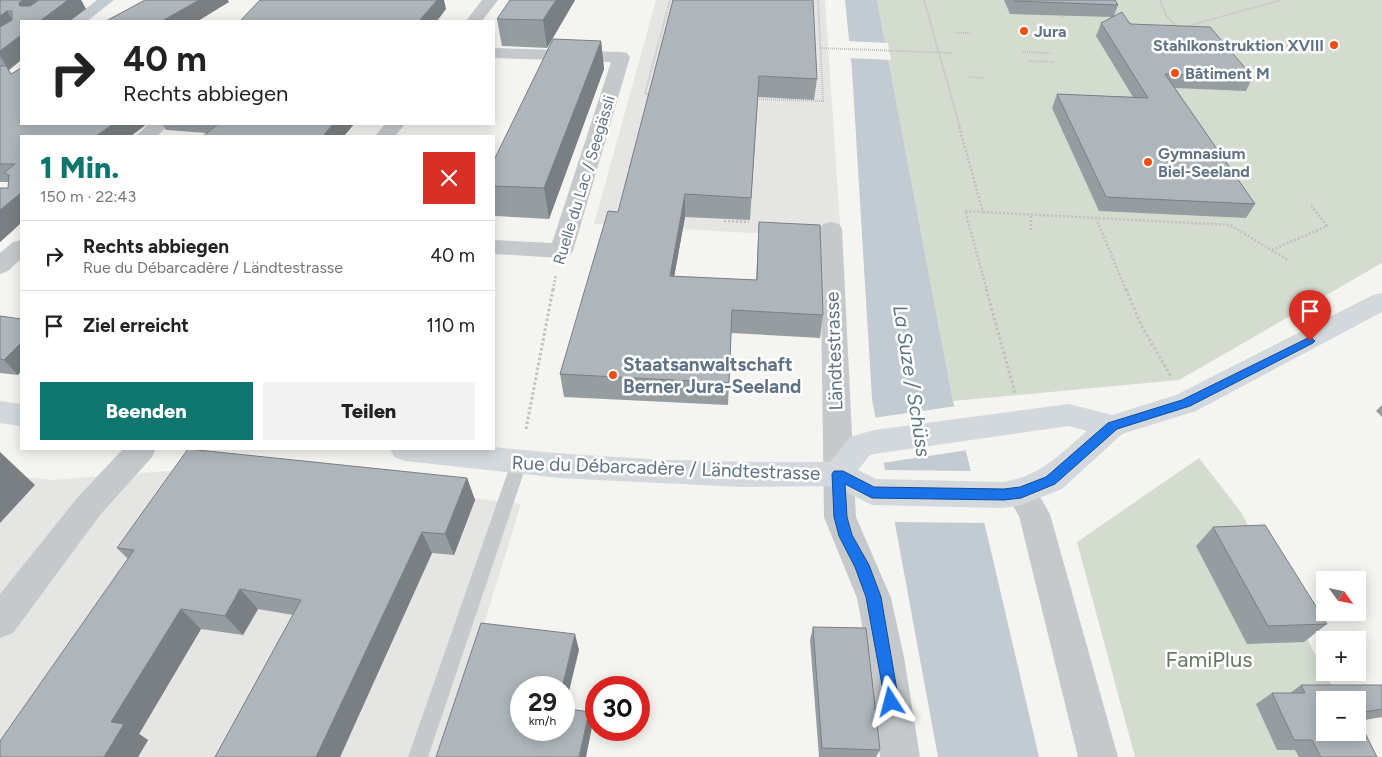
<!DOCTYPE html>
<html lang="de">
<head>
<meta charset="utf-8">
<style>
	body { margin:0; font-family:Figtree,sans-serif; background:#f2f2f2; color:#222; height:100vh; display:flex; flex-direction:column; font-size:19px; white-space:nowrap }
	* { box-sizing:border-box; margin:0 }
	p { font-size:16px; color:#767676 }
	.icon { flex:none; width:28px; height:28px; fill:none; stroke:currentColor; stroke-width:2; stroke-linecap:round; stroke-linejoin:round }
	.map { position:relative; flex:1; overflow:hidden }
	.drawer { position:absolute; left:20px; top:135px; width:475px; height:315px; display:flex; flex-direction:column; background:#fff; border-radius:0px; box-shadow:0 2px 12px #0003 }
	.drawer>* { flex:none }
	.hud { position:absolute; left:20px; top:20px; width:475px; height:105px; border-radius:0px; box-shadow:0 2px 12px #0003; background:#fff; color:#222; overflow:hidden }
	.needle { width:32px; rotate:123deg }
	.controls { position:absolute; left:1316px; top:571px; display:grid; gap:10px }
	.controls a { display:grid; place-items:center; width:50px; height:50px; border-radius:0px; background:#fff; box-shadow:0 2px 12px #0003; font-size:25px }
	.speed { position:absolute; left:510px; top:676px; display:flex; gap:10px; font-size:25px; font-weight:700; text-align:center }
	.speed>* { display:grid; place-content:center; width:65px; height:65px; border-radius:50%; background:#fff; box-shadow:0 2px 12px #0003; line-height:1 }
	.speed small { font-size:12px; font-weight:400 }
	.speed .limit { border:8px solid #d22; background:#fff; color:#111 }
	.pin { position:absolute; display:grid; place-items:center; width:42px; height:42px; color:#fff; margin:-51px -21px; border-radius:50% 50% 50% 0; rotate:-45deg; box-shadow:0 0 5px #0007 }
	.pin .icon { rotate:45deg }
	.me { position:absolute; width:55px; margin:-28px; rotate:351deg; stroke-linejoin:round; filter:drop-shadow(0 0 4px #0008) }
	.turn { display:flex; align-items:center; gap:18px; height:105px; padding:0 20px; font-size:22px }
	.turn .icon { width:65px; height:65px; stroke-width:2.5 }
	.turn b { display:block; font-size:35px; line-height:42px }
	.round { display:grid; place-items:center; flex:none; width:52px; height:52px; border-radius:0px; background:#f2f2f2 }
	.head { display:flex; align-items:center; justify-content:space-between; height:85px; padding:0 20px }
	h1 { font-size:30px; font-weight:800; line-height:38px; color:#0f766e }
	.button { display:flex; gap:10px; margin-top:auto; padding:10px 20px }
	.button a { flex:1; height:58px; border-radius:0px; background:#0f766e; color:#fff; font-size:20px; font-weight:800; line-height:58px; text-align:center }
	.button a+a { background:#f2f2f2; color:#222 }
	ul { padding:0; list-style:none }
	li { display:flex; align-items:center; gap:15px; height:70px; padding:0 20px; border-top:1px solid #e0e0e0 }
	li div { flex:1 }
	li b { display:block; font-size:19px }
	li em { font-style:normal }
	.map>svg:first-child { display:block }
	.built { fill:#e5e6e3 }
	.green { fill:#d4dcd0 }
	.water { fill:#c1cbd1 }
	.pier { fill:#f4f5f0 }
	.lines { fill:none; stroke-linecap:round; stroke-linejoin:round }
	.path-far2 { stroke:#bec0c2; stroke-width:2; stroke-dasharray:1 1; stroke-linecap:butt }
	.path-far1 { stroke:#bec0c2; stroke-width:2.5; stroke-dasharray:2 2; stroke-linecap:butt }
	.path { stroke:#bec0c2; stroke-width:3; stroke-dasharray:2.5 2.5; stroke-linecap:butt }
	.lane { fill:#c6c9cc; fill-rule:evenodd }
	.street { fill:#c6c9cc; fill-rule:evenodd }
	.primary { fill:#d2d8dc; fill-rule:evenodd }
	.wall { fill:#969da1; fill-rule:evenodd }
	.shaded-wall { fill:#7a7f83 }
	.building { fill:#aeb6bb; stroke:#7a7f83 }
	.route { fill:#1a73e8; stroke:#114b97 }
	.poi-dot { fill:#f34d11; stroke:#fff; stroke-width:2 }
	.labels { text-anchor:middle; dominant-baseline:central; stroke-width:5; stroke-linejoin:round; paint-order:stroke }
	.far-poi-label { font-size:16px; font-weight:bold; fill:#607384; stroke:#fff; text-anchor:start }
	.far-street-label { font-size:16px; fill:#607384; stroke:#fff }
	.street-label { font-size:19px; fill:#607384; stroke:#fff }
	.poi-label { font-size:19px; font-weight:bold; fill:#607384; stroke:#fff; text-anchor:start }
	.water-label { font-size:20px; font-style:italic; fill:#5b7682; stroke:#fff }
	.near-park-label { font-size:22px; fill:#647a60; stroke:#fff }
</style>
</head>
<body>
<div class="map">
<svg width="1382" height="757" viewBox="0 0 1382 757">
	<rect width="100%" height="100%" fill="#f4f5f0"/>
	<!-- built -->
	<g class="built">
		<polygon points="656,0 825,0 841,238 594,224"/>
		<polygon points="217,467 521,504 443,757 0,757 0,474 53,480"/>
	</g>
	<!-- green -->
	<g class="green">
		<polygon points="877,0 1382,0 1382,263 1179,380 953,401"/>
		<polygon points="1199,458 1241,512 1339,700 1325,700 1325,732 1368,757 1135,757 1077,542"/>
	</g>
	<!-- water -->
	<g class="water">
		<polygon points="97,0 114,0 87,21 70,21"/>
		<polygon points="845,0 877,0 953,401 987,534 1039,757 938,757 872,399 852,70"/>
	</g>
	<!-- pier -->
	<g class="pier">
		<polygon points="846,41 888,43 891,60 848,58"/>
		<polygon points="957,406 968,450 882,463 873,418"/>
		<polygon points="883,470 973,471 987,523 894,522"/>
	</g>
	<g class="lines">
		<!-- path-far2 -->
		<g class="path-far2">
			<polyline points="924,0 960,128"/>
			<polyline points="1160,0 1166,15 1178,28"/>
			<polyline points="1062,16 1063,18"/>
			<polyline points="1184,27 1281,0"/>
			<polyline points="955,33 970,33"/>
			<polyline points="820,48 951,53"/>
			<polyline points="1023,52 1051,53"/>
			<polyline points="1027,61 1055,62"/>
			<polyline points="969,77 985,78"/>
			<polyline points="652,94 645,94 670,0"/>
			<polyline points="753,99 823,101 818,0"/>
		</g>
		<!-- path-far1 -->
		<g class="path-far1">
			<polyline points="959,127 983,212 965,211 987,290"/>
			<polyline points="983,212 1230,225 1288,260"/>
			<polyline points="1031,216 1031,231"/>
			<polyline points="1096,218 1126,290"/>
			<polyline points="724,221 749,222"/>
			<polyline points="1272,250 1327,226 1310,204"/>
			<polyline points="553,290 556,275"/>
		</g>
		<!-- path -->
		<g class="path">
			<polyline points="986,289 1015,393"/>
			<polyline points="1126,289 1141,325 1171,377"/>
			<polyline points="526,429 553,289"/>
		</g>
		<!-- lane -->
		<polygon class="lane" points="519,457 524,459 527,463 428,757 408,757 511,463 514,459"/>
		<!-- street -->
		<g class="street">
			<polygon points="482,0 498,0 482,21 466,21"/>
			<polygon points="494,48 621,52 627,53 630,57 573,251 569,256 561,258 494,254 494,240 552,243 611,62 494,58"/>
			<polygon points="149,124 170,124 157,136 136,136"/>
			<polygon points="385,124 405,124 395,136 375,136"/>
			<polygon points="831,222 839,224 842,229 856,517 891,598 904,657 920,757 880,757 868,657 857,598 824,517 820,229 823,224"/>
			<polygon points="21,240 21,259 8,271 0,274 0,253 13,242"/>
			<polygon points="123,449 156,449 152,457 100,515 13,633 0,638 0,594 78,497"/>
			<polygon points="1021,479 1032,483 1050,514 1118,757 1078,757 1019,516 1005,492 1010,483"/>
		</g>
		<!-- primary -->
		<g class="primary">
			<path d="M 1382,293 L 1382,312 L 1196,411 L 1122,434 L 1062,489 L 1021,505 L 1004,508 L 872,505 L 834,486 L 741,487 L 560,478 L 405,461 L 394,457 L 390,449 L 494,449 L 494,447 C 605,459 718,463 830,462 L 850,437 L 874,430 L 1069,404 L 1112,415 L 1176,395 L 1373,295 ZM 1069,426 L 1087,431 C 1059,455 1042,475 1004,482 L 876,479 L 858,470 L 870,455 L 874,454 Z"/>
			<polygon points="0,401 21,404 21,426 0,423"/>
		</g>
	</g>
	<!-- wall -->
	<g class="wall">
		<polygon points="0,0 81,0 86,9 21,21 21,60 9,70 21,136 21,223 0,242 0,188 8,188 9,182 0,182"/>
		<polygon points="575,0 547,48 502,46 497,19"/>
		<polygon points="673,0 817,79 814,100 758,97 750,220 685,217 674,277 756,280 759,222 823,315 820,338 731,333 728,405 564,397 560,374 618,212"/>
		<polygon points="1004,0 1115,0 1118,5 1114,16 1253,77 1246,91 1175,88 1255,204 1246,218 1099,211 1052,108 1057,94 1133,97 1096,36 1101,23 1112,17 1010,14"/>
		<polygon points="601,41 604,69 549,219 494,216 494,160"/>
		<polygon points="162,124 354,124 344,136 203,136 207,133 166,130"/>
		<polygon points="0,316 21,319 21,371 18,375 0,373"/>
		<polygon points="1382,405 1382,417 1376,411"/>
		<polygon points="467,478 475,500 454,555 432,553 340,757 215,757 293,615 258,609 243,635 201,629 139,734 148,740 138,757 0,757 128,559 117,548"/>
		<polygon points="1213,527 1327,624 1304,642 1247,644 1196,546"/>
		<polygon points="813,627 880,750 876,757 819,757 810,640"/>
		<path d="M 1301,685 L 1382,685 L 1382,717 L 1359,721 L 1377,757 L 1299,757 L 1295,750 L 1277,750 L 1256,704 L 1272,693 L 1290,693 ZM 1358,700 L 1358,732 L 1325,732 Z"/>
	</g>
	<!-- shaded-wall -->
	<g class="shaded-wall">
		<polygon points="23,0 54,0 29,20 20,6 19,3"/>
		<polygon points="68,0 81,0 86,9 70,21 40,21"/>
		<polygon points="199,0 228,0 229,2 198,21 162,21"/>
		<polygon points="437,0 444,0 446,9 437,21 419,21"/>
		<polygon points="556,0 575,0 547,48 543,20"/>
		<polygon points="7,11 17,27 0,40 0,16"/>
		<polygon points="21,35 21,60 9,70 0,56 0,51"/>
		<polygon points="601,41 604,69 549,219 544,188"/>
		<polygon points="113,124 147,124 131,136 96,136"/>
		<polygon points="333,124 354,124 344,136 323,136"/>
		<polygon points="21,193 21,223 0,242 0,210"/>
		<polygon points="685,194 685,217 670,299 670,276"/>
		<polygon points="21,343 21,371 18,375 4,360"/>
		<polygon points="0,452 35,485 0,523"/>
		<polygon points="467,478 475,500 454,555 445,534"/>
		<polygon points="422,532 432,553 340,757 316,757"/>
		<polygon points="240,589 258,609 243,635 225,616"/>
		<polygon points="181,609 201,629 139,734 148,740 138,757 104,757 111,722"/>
		<polygon points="575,634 579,650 564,712 564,688 562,688"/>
		<polygon points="589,712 592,727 586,757 579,757"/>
	</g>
	<!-- building -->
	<g class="building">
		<polygon points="0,0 23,0 19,3 20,6 30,6 39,0 68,0 40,21 21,21 21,35 0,51 0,27 12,20 12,11 7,11 0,16"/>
		<polygon points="145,0 199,0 162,21 106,21"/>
		<polygon points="260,0 437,0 419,21 240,21"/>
		<polygon points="510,0 556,0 543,20 497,19"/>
		<polygon points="673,0 813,0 817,79 759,76 751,198 685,194 670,276 757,280 759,222 820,225 823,315 732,310 729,383 560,374 608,211 618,212"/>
		<polygon points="1014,0 1115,0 1118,5 1014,1"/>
		<polygon points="1122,12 1130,24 1210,27 1253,77 1165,74 1255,204 1106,197 1057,94 1148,98 1101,23"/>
		<polygon points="553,39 601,41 544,188 494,186 494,160"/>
		<polygon points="0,66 6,66 11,74 21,68 21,124 113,124 96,136 21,136 21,193 0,210 0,188 8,188 9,175 4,173 15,164 0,164"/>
		<polygon points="218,124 333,124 323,136 203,136"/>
		<polygon points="0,316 21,319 21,343 4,360 0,359"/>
		<polygon points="188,449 467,478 445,534 422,532 316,757 215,757 301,600 240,589 225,616 181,609 111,722 124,724 104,757 0,757 0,741 134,550 117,548"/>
		<polygon points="1265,525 1327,624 1268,626 1213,527"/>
		<polygon points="481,623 575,634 562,688 521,688 521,730 564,730 564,708 589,712 579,757 436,757"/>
		<polygon points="813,627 866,628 880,750 822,748"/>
		<polygon points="1301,685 1382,685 1382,709 1358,713 1358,700 1325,700 1325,732 1358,732 1358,719 1377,757 1321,757 1312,740 1294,740 1272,693 1305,693"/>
	</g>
	<!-- route -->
	<polygon class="route" points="1310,337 1315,341 1313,343 1190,406 1117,429 1055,484 1021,498 1004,500 872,498 845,484 847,517 852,535 869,565 881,597 899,702 897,707 891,710 886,707 866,597 855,567 839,536 834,517 832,474 834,471 843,471 874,487 1004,489 1020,487 1046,477 1108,423 1182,400"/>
	<!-- markers -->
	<g class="poi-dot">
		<circle cx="1024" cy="31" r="5"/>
		<circle cx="1334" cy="45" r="5"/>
		<circle cx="1175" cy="73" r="5"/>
		<circle cx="1148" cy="162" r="5"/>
		<circle cx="613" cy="375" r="5"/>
	</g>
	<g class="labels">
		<!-- far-poi labels -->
		<g class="far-poi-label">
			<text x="1034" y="31">Jura</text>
			<text x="1324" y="45" text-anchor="end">Stahlkonstruktion XVIII</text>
			<text x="1185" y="73">Bâtiment M</text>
			<text x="1158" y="153">Gymnasium<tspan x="1158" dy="18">Biel-Seeland</tspan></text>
		</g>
		<!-- far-street labels -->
		<g class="far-street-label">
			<text transform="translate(584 180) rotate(-73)">Ruelle du Lac / Seegässli</text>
		</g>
		<!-- street labels -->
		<g class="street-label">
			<text transform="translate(834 351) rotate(-92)">Ländtestrasse</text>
			<text transform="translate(666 468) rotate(2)">Rue du Débarcadère / Ländtestrasse</text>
		</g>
		<!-- poi labels -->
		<g class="poi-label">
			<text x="623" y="364">Staatsanwaltschaft<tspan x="623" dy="22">Berner Jura-Seeland</tspan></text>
		</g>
		<!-- water labels -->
		<g class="water-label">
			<text transform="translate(912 381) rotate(81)">La Suze / Schüss</text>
		</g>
		<!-- near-park labels -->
		<g class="near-park-label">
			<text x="1209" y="659">FamiPlus</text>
		</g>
	</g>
</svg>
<div class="controls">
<a><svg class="needle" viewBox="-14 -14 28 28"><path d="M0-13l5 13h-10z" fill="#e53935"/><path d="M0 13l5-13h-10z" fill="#767676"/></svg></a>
<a>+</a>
<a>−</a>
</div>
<div class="speed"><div>29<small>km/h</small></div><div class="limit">30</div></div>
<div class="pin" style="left:1310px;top:341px;background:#d93025"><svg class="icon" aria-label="arrive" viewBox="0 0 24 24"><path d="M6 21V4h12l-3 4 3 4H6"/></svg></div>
<svg class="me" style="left:891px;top:702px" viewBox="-20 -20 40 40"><path d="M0-17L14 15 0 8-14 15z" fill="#1a73e8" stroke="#fff" stroke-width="4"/></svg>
<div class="hud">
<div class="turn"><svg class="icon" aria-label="right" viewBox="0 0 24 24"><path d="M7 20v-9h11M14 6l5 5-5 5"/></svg><div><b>40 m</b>Rechts abbiegen</div></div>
</div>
<section class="drawer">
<div class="head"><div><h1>1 Min.</h1><p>150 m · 22:43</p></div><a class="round" style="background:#d93025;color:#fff"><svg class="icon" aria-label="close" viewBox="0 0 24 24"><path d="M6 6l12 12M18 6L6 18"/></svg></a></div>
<ul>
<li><svg class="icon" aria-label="right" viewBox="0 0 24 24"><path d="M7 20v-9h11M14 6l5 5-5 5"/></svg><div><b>Rechts abbiegen</b><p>Rue du Débarcadère / Ländtestrasse</p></div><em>40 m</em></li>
<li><svg class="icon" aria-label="arrive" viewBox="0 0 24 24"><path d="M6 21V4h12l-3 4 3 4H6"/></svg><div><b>Ziel erreicht</b></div><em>110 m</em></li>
</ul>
<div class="button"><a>Beenden</a><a>Teilen</a></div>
</section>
</div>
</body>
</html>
